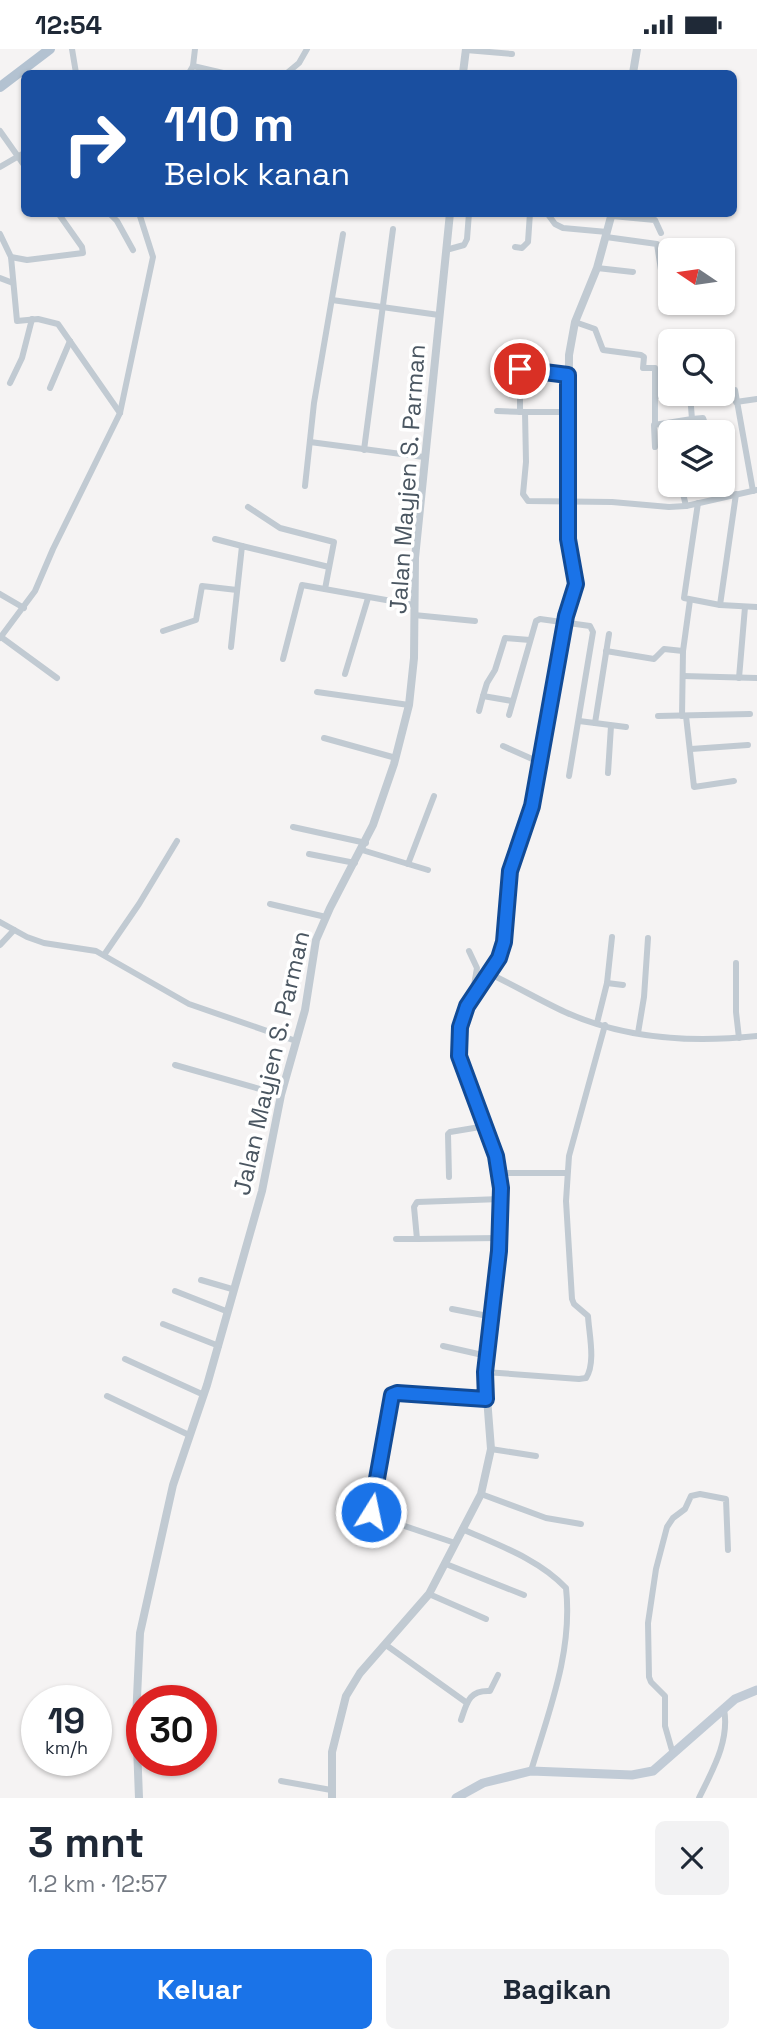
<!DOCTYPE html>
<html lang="id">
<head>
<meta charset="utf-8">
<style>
	body { margin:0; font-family:"Space Grotesk",sans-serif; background:#f2f2f3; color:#1f2937; height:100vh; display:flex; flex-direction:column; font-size:26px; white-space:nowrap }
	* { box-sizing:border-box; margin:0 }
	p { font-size:23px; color:#747a83 }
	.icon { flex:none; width:38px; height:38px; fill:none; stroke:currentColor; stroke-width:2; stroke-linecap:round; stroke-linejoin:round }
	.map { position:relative; height:1749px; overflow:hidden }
	.side { display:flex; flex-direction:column; background:#fff; flex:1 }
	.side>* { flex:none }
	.hud { position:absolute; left:21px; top:21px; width:716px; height:147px; border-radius:10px; box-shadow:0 2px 5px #0004; background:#1a4fa0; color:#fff; overflow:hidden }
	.needle { width:46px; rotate:283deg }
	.fabs { position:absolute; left:658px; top:189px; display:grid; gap:14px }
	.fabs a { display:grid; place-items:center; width:77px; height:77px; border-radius:10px; background:#fff; box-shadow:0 2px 5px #0004; font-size:35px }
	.speed { position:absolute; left:21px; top:1636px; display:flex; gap:14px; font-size:35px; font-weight:700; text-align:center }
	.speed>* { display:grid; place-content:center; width:91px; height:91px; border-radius:50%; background:#fff; box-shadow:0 2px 5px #0004; line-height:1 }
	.speed small { font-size:18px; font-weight:400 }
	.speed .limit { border:10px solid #d22; background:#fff; color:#111 }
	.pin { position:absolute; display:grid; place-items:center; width:60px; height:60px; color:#fff; margin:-30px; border:4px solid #fff; border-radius:50%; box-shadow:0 2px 7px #0007 }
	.me { position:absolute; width:77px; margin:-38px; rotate:10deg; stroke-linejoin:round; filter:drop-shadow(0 0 5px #0008) }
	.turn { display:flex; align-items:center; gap:24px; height:147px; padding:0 28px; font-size:32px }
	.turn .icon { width:91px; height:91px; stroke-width:2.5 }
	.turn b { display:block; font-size:49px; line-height:60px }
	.round { display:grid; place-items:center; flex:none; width:74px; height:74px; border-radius:10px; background:#f2f2f3 }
	.headline { display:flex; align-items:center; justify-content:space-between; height:119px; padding:0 28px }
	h1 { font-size:42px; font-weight:600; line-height:52px }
	.button { display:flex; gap:14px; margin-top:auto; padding:14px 28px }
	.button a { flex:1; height:80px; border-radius:10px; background:#1a73e8; color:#fff; font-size:28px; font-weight:600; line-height:80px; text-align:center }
	.button a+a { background:#f2f2f3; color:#1f2937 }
	.status { display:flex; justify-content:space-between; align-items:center; height:49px; padding:0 35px; background:#fff; direction:ltr }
	.status svg { height:19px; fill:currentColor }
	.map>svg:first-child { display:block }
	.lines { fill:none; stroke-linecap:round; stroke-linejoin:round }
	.minor { stroke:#c1cad2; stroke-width:6 }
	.tertiary { stroke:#c1cad2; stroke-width:8 }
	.secondary { stroke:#c1cbd6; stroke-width:9 }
	.primary { stroke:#b3c2d1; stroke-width:10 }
	.route-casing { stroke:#114b97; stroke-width:18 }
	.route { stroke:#1a73e8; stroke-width:12 }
	.labels { text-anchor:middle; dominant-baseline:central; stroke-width:7; stroke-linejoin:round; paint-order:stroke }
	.street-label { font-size:24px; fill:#4a5661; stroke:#fff }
</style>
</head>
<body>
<div class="status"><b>12:54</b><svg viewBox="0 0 49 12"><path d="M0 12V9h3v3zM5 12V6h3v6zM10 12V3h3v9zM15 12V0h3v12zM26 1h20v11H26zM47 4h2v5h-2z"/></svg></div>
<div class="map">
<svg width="757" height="1749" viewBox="0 0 757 1749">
	<rect width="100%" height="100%" fill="#f5f3f3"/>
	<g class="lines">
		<!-- minor -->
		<g class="minor">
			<polyline points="72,0 76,24"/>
			<polyline points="466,1 512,5"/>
			<polyline points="193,17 223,24"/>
			<polyline points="189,24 193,17 195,0"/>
			<polyline points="287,24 299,14 307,0"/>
			<polyline points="0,82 24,116"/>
			<polyline points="0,118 24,104"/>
			<polyline points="109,164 117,172 133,201"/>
			<polyline points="427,164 434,164"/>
			<polyline points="547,164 555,175 563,179 607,183"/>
			<polyline points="612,167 655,171 661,184"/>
			<polyline points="0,185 11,208 17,272 38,270 58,275 120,364"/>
			<polyline points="606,188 657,195 667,260"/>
			<polyline points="515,198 522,199 528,193 530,164"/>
			<polyline points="446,201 464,196 467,190 469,164"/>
			<polyline points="11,208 27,211 83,204 82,198 58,164"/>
			<polyline points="597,219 633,223"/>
			<polyline points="0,229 13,234"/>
			<polyline points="332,251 439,266"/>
			<polyline points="575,273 595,280 603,301 641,306 644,308 643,319 655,319 655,375"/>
			<polyline points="520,320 568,326"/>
			<polyline points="10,334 22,309 32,270"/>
			<polyline points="50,339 70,292"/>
			<polyline points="723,341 735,341 753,442"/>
			<polyline points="690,345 692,370 703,369 708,383"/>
			<polyline points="655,347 691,347"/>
			<polyline points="736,353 757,350"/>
			<polyline points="497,362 525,363"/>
			<polyline points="520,363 520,341"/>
			<polyline points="567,363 525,363 526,413 523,445 528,452 612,453 669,458 686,457 757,441"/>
			<polyline points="310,393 424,408"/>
			<polyline points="655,398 654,376 692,370"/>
			<polyline points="364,401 393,180"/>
			<polyline points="681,436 686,457"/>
			<polyline points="723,436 726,447"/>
			<polyline points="305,437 314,354 343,185"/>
			<polyline points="698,454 684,549 720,556 757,558"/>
			<polyline points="248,458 280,479 334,493 325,540"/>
			<polyline points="215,490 242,497"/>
			<polyline points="0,545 24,559"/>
			<polyline points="720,556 736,445"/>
			<polyline points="414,566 475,572"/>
			<polyline points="163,582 196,571 202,537 237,541"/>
			<polyline points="1,588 57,629"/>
			<polyline points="0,589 35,542 53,500 120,364 153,208 139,164"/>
			<polyline points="231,598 242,497 329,518"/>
			<polyline points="606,602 654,610 664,600 683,602"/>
			<polyline points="283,610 302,536 414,556"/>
			<polyline points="345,625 368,549"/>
			<polyline points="683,627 757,629"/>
			<polyline points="739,629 745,558"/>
			<polyline points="317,643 409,656"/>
			<polyline points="483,647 487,634 495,621 505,589 530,591"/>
			<polyline points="479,662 483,647 512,652"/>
			<polyline points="509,666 536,572 540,570 590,577 593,583 569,727"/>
			<polyline points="658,667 750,665"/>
			<polyline points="682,667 683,602 690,551"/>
			<polyline points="686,667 694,738 734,732"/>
			<polyline points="579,672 626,678"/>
			<polyline points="595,674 609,585"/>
			<polyline points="324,689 396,709"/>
			<polyline points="503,697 539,713"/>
			<polyline points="691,700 748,696"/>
			<polyline points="608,724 611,677"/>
			<polyline points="293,778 366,794"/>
			<polyline points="362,801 428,821"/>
			<polyline points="309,805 355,814"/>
			<polyline points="408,815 434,747"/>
			<polyline points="270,855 326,868"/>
			<polyline points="0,873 27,888 44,894 96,902 189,955 296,992"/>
			<polyline points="0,896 14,881"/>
			<polyline points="469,902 477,919 472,948"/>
			<polyline points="104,906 139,855 177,792"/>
			<polyline points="736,914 736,963 739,989"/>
			<path d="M 488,924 C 514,936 539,951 565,963 C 625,990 693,994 757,987"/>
			<polyline points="607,934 623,936"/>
			<polyline points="597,974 607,934 612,888"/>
			<polyline points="638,984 644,948 648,889"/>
			<polyline points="175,1016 281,1046"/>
			<polyline points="499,1124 567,1124"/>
			<polyline points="449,1128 448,1085 450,1083 486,1077"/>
			<polyline points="499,1189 417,1190 414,1158 417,1153 501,1150"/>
			<polyline points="396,1190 417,1190"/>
			<polyline points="201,1231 232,1240"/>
			<polyline points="175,1242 226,1262"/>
			<polyline points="452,1260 493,1268"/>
			<polyline points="163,1275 219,1297"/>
			<polyline points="443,1297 487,1307"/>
			<polyline points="125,1310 204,1346"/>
			<path d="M 485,1323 L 579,1330 L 586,1329 C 596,1314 589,1285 588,1267 L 574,1255 L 572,1250 L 566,1152 L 569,1107 L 605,976"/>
			<polyline points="107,1347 189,1386"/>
			<polyline points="491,1400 536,1407"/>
			<polyline points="481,1445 546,1469 581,1475"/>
			<path d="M 462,1480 C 498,1496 539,1510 566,1539 C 573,1602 549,1662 531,1722"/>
			<polyline points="455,1494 372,1466 390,1350 392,1346 397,1344 486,1350"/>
			<polyline points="446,1515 524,1546"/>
			<polyline points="429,1545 486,1570"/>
			<polyline points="386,1596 467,1654"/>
			<path d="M 461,1671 C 467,1653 469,1641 490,1642 L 498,1626"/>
			<polyline points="673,1705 665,1677 665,1647 651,1633 649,1628 648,1574 656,1520 667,1478 673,1469 685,1460 691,1447 700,1445 726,1450 728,1501"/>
			<polyline points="281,1732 331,1741"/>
			<path d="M 699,1749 C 712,1722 730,1692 724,1660"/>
		</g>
		<!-- tertiary -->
		<g class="tertiary">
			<polyline points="463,24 466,0"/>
			<polyline points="633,24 637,0"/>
			<polyline points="139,1749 136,1670 140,1584 173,1436 207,1336 262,1142 281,1046 305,961 316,891 330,859 373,776 394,715 409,656 414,609 415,509 450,164"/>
			<polyline points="332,1749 332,1703 346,1647 360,1624 429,1545 481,1445 491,1400 485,1323 499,1202 501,1139 496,1106 459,1007 460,978 467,957 499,909 504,893 510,822 532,757 566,567 576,535 568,490 569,306 575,273 597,219 612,164"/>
		</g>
		<!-- secondary -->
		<polyline class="secondary" points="456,1749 483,1734 531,1722 632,1726 653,1722 735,1650 757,1641"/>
		<!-- primary -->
		<polyline class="primary" points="0,38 50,0"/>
	</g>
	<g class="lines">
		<defs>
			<polyline id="route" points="371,1463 392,1346 397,1344 486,1350 485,1323 499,1202 501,1139 496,1107 459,1007 460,978 467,957 499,909 504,893 510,822 532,757 566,567 576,535 568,490 568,326 520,320"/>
		</defs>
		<!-- route casing -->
		<use href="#route" class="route-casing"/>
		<!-- route -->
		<use href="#route" class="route"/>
	</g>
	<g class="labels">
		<!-- street labels -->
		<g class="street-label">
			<text transform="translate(407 430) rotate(-86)">Jalan Mayjen S. Parman</text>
			<text transform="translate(271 1014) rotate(-77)">Jalan Mayjen S. Parman</text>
		</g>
	</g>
</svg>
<div class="fabs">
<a><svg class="needle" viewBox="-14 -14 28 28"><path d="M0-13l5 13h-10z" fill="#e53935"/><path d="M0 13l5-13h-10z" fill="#747a83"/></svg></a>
<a><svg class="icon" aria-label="search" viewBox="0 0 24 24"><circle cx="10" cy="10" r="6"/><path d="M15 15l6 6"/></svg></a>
<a><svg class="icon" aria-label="layers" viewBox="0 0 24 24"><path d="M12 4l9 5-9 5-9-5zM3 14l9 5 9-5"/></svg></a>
</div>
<div class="speed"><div>19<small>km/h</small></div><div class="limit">30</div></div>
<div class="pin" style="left:520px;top:320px;background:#d93025"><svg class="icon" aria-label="arrive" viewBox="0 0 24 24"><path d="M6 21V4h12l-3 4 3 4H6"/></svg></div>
<svg class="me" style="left:371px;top:1463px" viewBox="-20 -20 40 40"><circle r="17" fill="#1a73e8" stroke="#fff" stroke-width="3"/><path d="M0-11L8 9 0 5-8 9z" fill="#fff"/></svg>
<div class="hud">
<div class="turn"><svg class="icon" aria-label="right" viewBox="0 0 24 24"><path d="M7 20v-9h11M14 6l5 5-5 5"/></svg><div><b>110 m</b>Belok kanan</div></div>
</div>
</div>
<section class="side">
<div class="headline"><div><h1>3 mnt</h1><p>1.2 km · 12:57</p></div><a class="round"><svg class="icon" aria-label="close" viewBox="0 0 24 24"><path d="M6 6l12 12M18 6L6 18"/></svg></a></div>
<div class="button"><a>Keluar</a><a>Bagikan</a></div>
</section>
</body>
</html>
